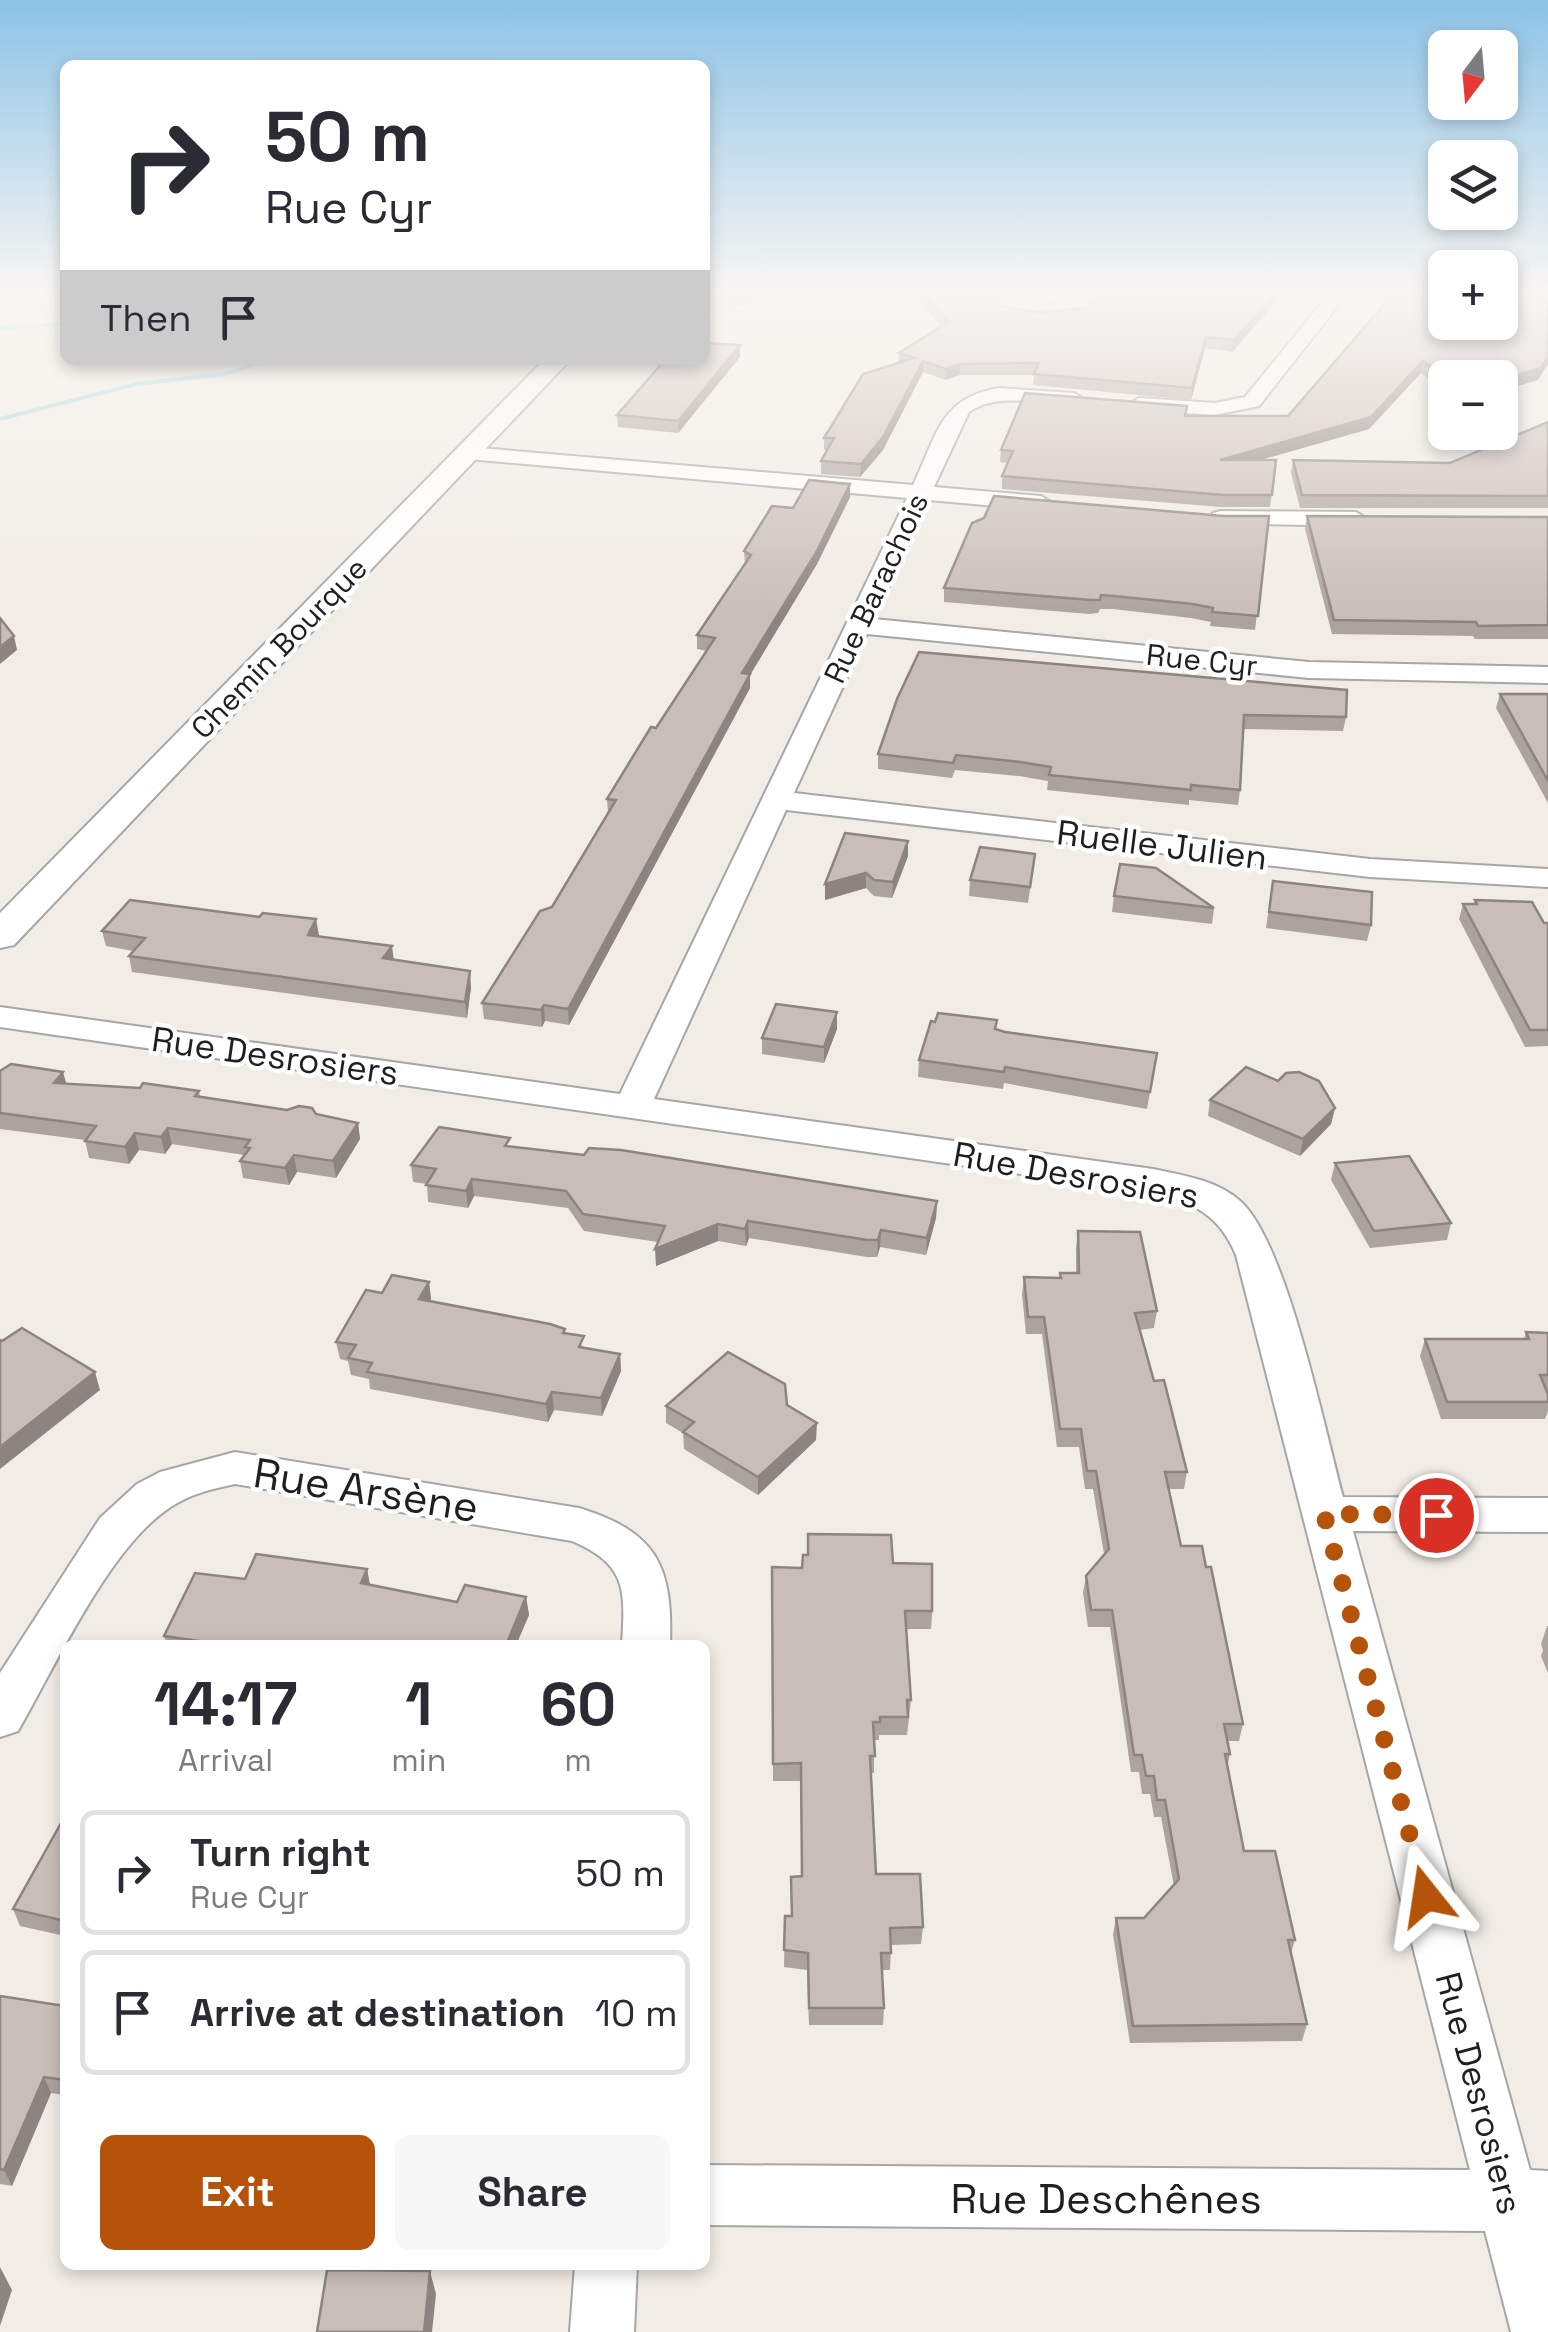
<!DOCTYPE html>
<html lang="en">
<head>
<meta charset="utf-8">
<style>
	body { margin:0; font-family:"Space Grotesk",sans-serif; background:#f7f7f7; color:#2b2b33; height:100vh; display:flex; flex-direction:column; font-size:38px; white-space:nowrap }
	* { box-sizing:border-box; margin:0 }
	p { font-size:32px; color:#7c7c81 }
	.icon { flex:none; width:55px; height:55px; fill:none; stroke:currentColor; stroke-width:2; stroke-linecap:round; stroke-linejoin:round }
	.map { position:relative; flex:1; overflow:hidden }
	.drawer { position:absolute; left:60px; top:1640px; width:650px; height:630px; display:flex; flex-direction:column; background:#fff; border-radius:15px; box-shadow:0 5px 15px #0003 }
	.drawer>* { flex:none }
	.hud { position:absolute; left:60px; top:60px; width:650px; height:305px; border-radius:15px; box-shadow:0 5px 15px #0003; background:#fff; color:#2b2b33; overflow:hidden }
	.needle { width:65px; rotate:196deg }
	.fabs { position:absolute; left:1428px; top:30px; display:grid; gap:20px }
	.fabs a { display:grid; place-items:center; width:90px; height:90px; border-radius:15px; background:#fff; box-shadow:0 5px 15px #0003; font-size:50px }
	.pin { position:absolute; display:grid; place-items:center; width:85px; height:85px; color:#fff; margin:-42px; border:5px solid #fff; border-radius:50%; box-shadow:0 2px 10px #0007 }
	.me { position:absolute; width:110px; margin:-55px; rotate:345deg; stroke-linejoin:round; filter:drop-shadow(0 0 8px #0008) }
	.turn { display:flex; align-items:center; gap:35px; height:210px; padding:0 40px; font-size:45px }
	.turn .icon { width:130px; height:130px; stroke-width:2.5 }
	.turn b { display:block; font-size:70px; line-height:85px }
	.then { display:flex; align-items:center; height:95px; padding:0 40px; background:#0003; gap:20px; font-size:38px }
	.eta { display:flex; justify-content:space-evenly; align-items:center; height:170px; text-align:center }
	.eta b { font-size:60px; font-weight:700; line-height:70px }
	.action { display:flex; gap:20px; margin-top:auto; padding:20px 40px }
	.action a { flex:1; height:115px; border-radius:15px; background:#b45309; color:#fff; font-size:40px; font-weight:700; line-height:115px; text-align:center }
	.action a+a { background:#f7f7f7; color:#2b2b33 }
	ul { padding:0; list-style:none }
	li { display:flex; align-items:center; gap:30px; height:125px; margin:0 20px 15px; padding:0 20px; border:5px solid #e1e1e2; border-radius:15px }
	li div { flex:1 }
	li b { display:block; font-size:38px }
	li em { font-style:normal }
	.map>svg:first-child { display:block }
	.lines { fill:none; stroke-linecap:round; stroke-linejoin:round }
	.stream { fill:#a2dae2; fill-rule:evenodd }
	.minor-casing { stroke:#a6a6a6; stroke-width:4 }
	.tertiary-casing { stroke:#a6a6a6; stroke-width:4 }
	.minor { fill:#fff; fill-rule:evenodd }
	.tertiary { fill:#fff; fill-rule:evenodd }
	.wall { fill:#ada39e }
	.shaded-wall { fill:#8d8481 }
	.building { fill:#c9bdb8; stroke:#8d8481; stroke-width:2.5 }
	.route { stroke:#b45309; stroke-width:18; stroke-dasharray:0 32.4 }
	.labels { text-anchor:middle; dominant-baseline:central; stroke-width:9; stroke-linejoin:round; paint-order:stroke }
	.far-street-label { font-size:30px; fill:#1f1f1f; stroke:#fff }
	.street-label { font-size:35px; fill:#1f1f1f; stroke:#fff }
	.near-street-label { font-size:42px; fill:#1f1f1f; stroke:#fff }
</style>
</head>
<body>
<div class="map">
<svg width="1548" height="2332" viewBox="0 0 1548 2332">
	<rect width="100%" height="100%" fill="#f1ece5"/>
	<g class="lines">
		<!-- stream -->
		<g class="stream">
			<polygon points="65,322 65,326 0,330 0,326"/>
			<polygon points="265,360 275,360 225,376 137,386 0,421 0,417 137,382 224,372"/>
		</g>
		<defs>
			<g id="minor">
				<polygon points="1042,294 1060,294 1063,299 1054,304"/>
				<polygon points="1329,294 1347,294 1259,406 1215,415 1139,410 1129,404 1139,398 1215,403 1245,397"/>
				<path d="M 999,388 L 1074,393 L 1084,399 C 1065,416 1006,385 969,412 L 934,487 L 1041,496 L 1052,503 L 1041,510 L 929,500 L 874,619 L 1309,662 L 1548,667 L 1548,683 L 1309,678 L 867,634 L 794,793 L 1370,859 L 1548,869 L 1548,887 L 1370,877 L 786,810 L 654,1099 L 1153,1169 C 1182,1175 1216,1180 1239,1200 C 1286,1239 1325,1431 1343,1497 L 1548,1498 L 1548,1532 L 1353,1531 L 1530,2170 L 1548,2171 L 1548,2332 L 1511,2332 L 1485,2231 L 705,2225 L 705,2165 L 1470,2170 L 1236,1255 C 1220,1216 1193,1201 1153,1193 L 0,1027 L 0,1007 L 620,1094 L 907,498 L 468,459 L 457,453 L 468,447 L 913,485 C 937,436 939,398 999,388 Z"/>
				<polygon points="1221,511 1356,512 1367,519 1356,526 1213,523 1210,518 1213,513"/>
				<path d="M 235,1452 L 579,1508 C 657,1532 673,1566 670,1645 L 622,1645 C 625,1591 628,1565 572,1541 L 235,1484 C 211,1489 190,1494 169,1508 C 108,1549 55,1667 18,1731 L 0,1737 L 0,1673 L 100,1518 L 137,1484 L 160,1472 Z"/>
				<polygon points="575,2265 637,2265 634,2332 570,2332"/>
			</g>
			<polygon id="tertiary" points="544,360 570,360 14,945 0,948 0,913"/>
		</defs>
		<!-- minor casing -->
		<use href="#minor" class="minor-casing"/>
		<!-- tertiary casing -->
		<use href="#tertiary" class="tertiary-casing"/>
		<!-- minor -->
		<use href="#minor" class="minor"/>
		<!-- tertiary -->
		<use href="#tertiary" class="tertiary"/>
	</g>
	<!-- wall -->
	<g class="wall">
		<polygon points="706,294 756,294 746,306 706,304"/>
		<polygon points="918,294 996,294 1002,306 1041,313 1089,308 1086,294 1283,294 1232,352 1205,348 1191,400 1033,385 1034,375 960,375 945,380 923,372 883,450 860,477 821,474 821,461 827,450 824,450 824,438 898,363 899,353 941,326 918,299"/>
		<polygon points="1381,308 1538,380 1500,391 1500,378 1445,378 1445,391 1421,373 1369,429 1260,460 1276,460 1270,507 1221,507 1002,489 1002,476 1008,463 1000,462 1001,450 1186,416 1288,416"/>
		<polygon points="740,357 678,433 618,427 617,415"/>
		<polygon points="1548,422 1548,508 1300,508 1291,473 1293,460 1450,463"/>
		<polygon points="850,497 817,564 750,675 750,688 569,1025 545,1021 542,1027 484,1019 482,1003 552,907 608,813 607,799 707,651 697,649 697,635 745,564 744,551 793,508"/>
		<polygon points="1223,516 1269,516 1255,630 1210,626 1211,622 1191,618 1113,609 1100,609 1098,613 1090,614 944,602 944,588"/>
		<polygon points="1307,516 1548,517 1548,639 1475,639 1473,636 1332,634 1305,529"/>
		<polygon points="1500,694 1548,694 1548,803 1496,708"/>
		<polygon points="897,699 1346,717 1343,731 1243,729 1240,790 1238,805 1189,800 1189,805 1047,790 1048,781 1019,776 955,770 952,778 878,769 878,754"/>
		<polygon points="908,841 908,856 892,898 874,896 866,888 825,900"/>
		<polygon points="1035,854 1028,903 969,896 970,880"/>
		<polygon points="1273,881 1371,925 1367,941 1266,928"/>
		<polygon points="1114,896 1214,908 1212,924 1112,912"/>
		<polygon points="1475,900 1544,923 1548,923 1548,1046 1525,1047 1459,919 1463,904 1474,904"/>
		<polygon points="102,931 319,935 318,937 394,960 471,987 467,1018 132,972 129,956 133,951 106,946"/>
		<polygon points="837,1029 824,1063 762,1054 762,1038"/>
		<polygon points="997,1030 1157,1053 1147,1109 1004,1083 1003,1089 918,1077 919,1060"/>
		<polygon points="0,1071 66,1084 199,1091 200,1097 316,1114 358,1123 360,1139 336,1178 297,1172 289,1185 243,1178 240,1161 244,1155 172,1144 165,1154 139,1150 129,1164 89,1158 85,1140 0,1129"/>
		<polygon points="1278,1081 1335,1108 1331,1124 1300,1156 1208,1116 1210,1100"/>
		<polygon points="510,1146 937,1201 936,1218 926,1255 880,1247 877,1257 867,1257 749,1238 746,1246 718,1241 656,1266 658,1242 584,1231 568,1208 474,1196 468,1208 428,1202 427,1184 413,1182 411,1165"/>
		<polygon points="1335,1163 1451,1223 1447,1240 1370,1248 1331,1180"/>
		<polygon points="1078,1231 1157,1311 1154,1328 1140,1330 1154,1381 1187,1472 1184,1489 1169,1489 1181,1546 1243,1724 1239,1741 1228,1741 1230,1754 1227,1768 1244,1851 1295,1940 1291,1953 1307,2024 1302,2041 1130,2043 1113,1935 1116,1918 1144,1918 1174,1886 1161,1817 1154,1817 1150,1794 1142,1794 1139,1772 1131,1772 1110,1627 1088,1627 1083,1593 1086,1576 1104,1554 1093,1489 1085,1489 1079,1447 1057,1447 1042,1334 1026,1334 1022,1294 1024,1277 1060,1278 1060,1273 1076,1273 1076,1248"/>
		<polygon points="429,1282 431,1299 430,1301 565,1333 585,1348 620,1354 621,1371 602,1416 554,1410 548,1422 370,1389 369,1379 351,1375 348,1361 340,1359 336,1342 382,1293"/>
		<polygon points="1526,1332 1548,1333 1548,1411 1545,1419 1441,1419 1420,1356 1425,1339 1524,1339"/>
		<polygon points="787,1405 816,1440 758,1495 684,1449 683,1433 666,1423 666,1406"/>
		<polygon points="893,1563 933,1600 931,1629 906,1629 911,1700 907,1735 879,1735 879,1740 874,1740 874,1773 871,1773 876,1874 923,1927 921,1944 891,1945 890,1970 882,1970 884,2008 883,2025 809,2025 807,1970 784,1967 785,1916 791,1916 802,1876 800,1781 773,1781 772,1567 802,1568"/>
		<polygon points="367,1569 370,1585 457,1602 526,1597 529,1615 516,1645 167,1645 164,1636 245,1579"/>
		<polygon points="1547,1626 1548,1626 1548,1673 1541,1656 1543,1650 1541,1644"/>
		<polygon points="65,1816 65,1936 20,1926 13,1909"/>
		<polygon points="0,1996 65,2006 65,2095 51,2093 12,2186 0,2184"/>
	</g>
	<!-- shaded-wall -->
	<g class="shaded-wall">
		<polygon points="747,294 756,294 746,306 746,295"/>
		<polygon points="1275,294 1283,294 1232,352 1234,340"/>
		<polygon points="1206,337 1205,348 1191,400 1192,388"/>
		<polygon points="740,345 740,357 678,433 678,421"/>
		<polygon points="1548,357 1548,364 1538,380 1500,391 1500,380"/>
		<polygon points="923,361 923,372 883,450 860,477 861,464"/>
		<polygon points="1423,361 1421,373 1369,429 1218,472 1220,460"/>
		<polygon points="961,364 960,375 945,380 946,369"/>
		<polygon points="850,484 850,497 817,564 750,675 750,688 569,1025 568,1009 742,673"/>
		<polygon points="14,636 17,650 0,664 0,647"/>
		<polygon points="908,841 908,856 892,898 893,882"/>
		<polygon points="866,873 866,888 825,900 825,884"/>
		<polygon points="316,919 319,935 311,951 308,935"/>
		<polygon points="392,946 394,962 383,958"/>
		<polygon points="470,971 471,987 467,1018 465,1002"/>
		<polygon points="544,1005 545,1021 542,1027 541,1010"/>
		<polygon points="837,1012 837,1029 824,1063 824,1047"/>
		<polygon points="63,1072 68,1089 54,1083"/>
		<polygon points="1335,1108 1331,1124 1300,1156 1303,1139"/>
		<polygon points="358,1123 360,1139 336,1178 333,1161"/>
		<polygon points="168,1128 172,1144 165,1154 161,1137"/>
		<polygon points="135,1133 139,1150 129,1164 125,1147"/>
		<polygon points="294,1155 297,1172 289,1185 285,1168"/>
		<polygon points="472,1179 474,1196 468,1208 466,1191"/>
		<polygon points="937,1201 936,1218 926,1255 927,1238"/>
		<polygon points="748,1221 749,1238 746,1246 745,1229"/>
		<polygon points="718,1224 718,1241 656,1266 655,1249"/>
		<polygon points="881,1230 880,1247 877,1257 878,1240"/>
		<polygon points="429,1282 431,1299 422,1316 419,1299"/>
		<polygon points="620,1354 621,1371 602,1416 601,1398"/>
		<polygon points="95,1372 100,1390 0,1469 0,1447"/>
		<polygon points="552,1392 554,1410 548,1422 546,1404"/>
		<polygon points="817,1423 816,1440 758,1495 758,1477"/>
		<polygon points="367,1569 370,1586 361,1583"/>
		<polygon points="526,1597 529,1615 516,1645 506,1645"/>
		<polygon points="44,2077 51,2093 12,2186 4,2170"/>
		<polygon points="0,2267 12,2290 0,2326"/>
		<polygon points="430,2271 436,2294 432,2332 424,2332"/>
	</g>
	<!-- building -->
	<g class="building">
		<polygon points="924,294 996,294 1002,306 1041,313 1093,307 1089,294 1275,294 1234,340 1206,337 1192,388 1034,374 1039,363 961,364 946,369 923,361 883,437 861,464 821,461 834,438 824,438 863,374 914,358 899,353 948,322"/>
		<polygon points="1390,294 1445,294 1445,322 1500,322 1500,294 1548,294 1548,357 1541,368 1500,380 1500,378 1445,378 1423,361 1371,417 1220,460 1276,460 1272,495 1223,495 1002,476 1013,451 1001,450 1025,393 1187,406 1185,416 1288,416 1381,308"/>
		<polygon points="705,343 740,345 678,421 617,415 665,360 705,360"/>
		<polygon points="1548,422 1548,496 1302,495 1293,460 1450,463"/>
		<polygon points="809,480 850,484 817,551 742,673 750,674 568,1009 544,1005 541,1010 482,1003 540,911 552,907 616,800 607,799 651,727 656,728 715,638 697,635 751,555 744,551 772,506 793,508"/>
		<polygon points="994,496 1223,516 1269,516 1258,616 1212,612 1213,608 1193,604 1114,596 1101,595 1100,600 1091,600 944,588 972,523 984,518"/>
		<polygon points="1307,516 1548,517 1548,625 1478,626 1476,622 1334,620"/>
		<polygon points="0,618 14,636 0,647"/>
		<polygon points="919,652 1347,690 1346,717 1244,715 1240,790 1191,785 1191,790 1049,775 1051,767 1020,762 956,755 953,763 878,754 897,699"/>
		<polygon points="1500,694 1548,694 1548,781"/>
		<polygon points="845,833 908,841 893,882 874,880 866,873 825,884"/>
		<polygon points="980,847 1035,854 1030,887 970,880"/>
		<polygon points="1120,864 1156,868 1214,908 1114,896"/>
		<polygon points="1273,881 1372,892 1371,925 1269,912"/>
		<polygon points="130,900 259,917 263,913 316,919 308,935 392,946 383,958 470,971 465,1002 129,956 145,938 102,931"/>
		<polygon points="1475,900 1532,902 1544,923 1548,923 1548,1030 1530,1030 1463,904 1477,904"/>
		<polygon points="776,1004 837,1012 824,1047 762,1038"/>
		<polygon points="938,1013 997,1020 995,1029 1005,1032 1157,1053 1150,1092 1005,1067 1004,1072 919,1060 931,1021 935,1022"/>
		<polygon points="11,1064 63,1072 54,1083 140,1088 143,1083 199,1091 195,1096 287,1110 299,1106 312,1108 316,1114 358,1123 333,1161 294,1155 285,1168 240,1161 250,1148 245,1147 250,1140 168,1128 161,1137 135,1133 125,1147 85,1141 96,1126 0,1113 0,1071"/>
		<polygon points="1246,1067 1278,1081 1286,1073 1299,1072 1319,1081 1335,1108 1303,1139 1210,1100"/>
		<polygon points="439,1127 510,1138 505,1146 584,1155 589,1148 621,1150 937,1201 927,1238 881,1230 878,1240 867,1240 748,1221 745,1229 718,1224 655,1249 665,1226 583,1214 566,1191 472,1179 466,1191 426,1185 436,1169 411,1165"/>
		<polygon points="1409,1156 1451,1223 1374,1231 1335,1163"/>
		<polygon points="1078,1231 1140,1232 1157,1311 1135,1313 1154,1381 1164,1380 1187,1472 1165,1472 1181,1546 1202,1546 1206,1567 1211,1567 1243,1724 1224,1724 1230,1754 1225,1754 1244,1851 1275,1851 1295,1940 1288,1940 1307,2024 1133,2026 1116,1918 1144,1918 1179,1879 1165,1800 1157,1800 1154,1776 1146,1776 1142,1755 1134,1755 1112,1610 1091,1610 1086,1576 1109,1549 1096,1471 1087,1471 1081,1429 1060,1429 1044,1317 1028,1317 1024,1277 1061,1278 1060,1273 1079,1273"/>
		<polygon points="392,1275 429,1282 419,1299 550,1324 565,1329 563,1333 584,1336 579,1347 620,1354 601,1398 552,1392 546,1404 367,1372 372,1363 348,1358 356,1345 336,1342 366,1290 382,1293"/>
		<polygon points="22,1328 95,1372 0,1447 0,1340 2,1341"/>
		<polygon points="1526,1332 1548,1333 1548,1375 1540,1375 1548,1394 1548,1402 1447,1402 1425,1339 1529,1339"/>
		<polygon points="728,1352 785,1384 787,1405 817,1423 758,1477 683,1432 694,1422 666,1406"/>
		<polygon points="808,1534 891,1535 893,1563 932,1564 932,1611 905,1611 911,1700 907,1700 908,1717 880,1717 880,1722 873,1722 875,1756 870,1756 876,1874 920,1874 923,1927 890,1928 891,1953 881,1953 884,2008 809,2008 808,1953 784,1950 785,1916 792,1916 791,1877 802,1876 801,1763 773,1764 772,1567 802,1568 803,1555 808,1555"/>
		<polygon points="256,1554 367,1569 361,1583 457,1602 465,1585 526,1597 506,1645 227,1645 164,1636 195,1573 245,1579"/>
		<polygon points="65,1816 65,1921 13,1909"/>
		<polygon points="0,1996 65,2006 65,2080 44,2077 4,2170 0,2169"/>
		<polygon points="327,2270 430,2271 424,2332 317,2332"/>
	</g>
	<!-- sky -->
	<linearGradient id="sky" x2="0" y2="1"><stop stop-color="#8cc3e6"/><stop offset="0.47" stop-color="#f9f6f3"/><stop offset="1" stop-color="#f9f6f3" stop-opacity="0"/></linearGradient>
	<rect width="1548" height="620" fill="url(#sky)"/>
	<g class="lines">
		<!-- route -->
		<polyline class="route" points="1426,1896 1324,1514 1436,1515"/>
	</g>
	<g class="labels">
		<!-- far-street labels -->
		<g class="far-street-label">
			<text transform="translate(876 588) rotate(-65)">Rue Barachois</text>
			<text transform="translate(279 648) rotate(-46)">Chemin Bourque</text>
			<text transform="translate(1202 660) rotate(6)">Rue Cyr</text>
		</g>
		<!-- street labels -->
		<g class="street-label">
			<text transform="translate(1162 845) rotate(7)">Ruelle Julien</text>
			<text transform="translate(275 1056) rotate(8)">Rue Desrosiers</text>
			<text transform="translate(1076 1175) rotate(10)">Rue Desrosiers</text>
			<text transform="translate(1479 2093) rotate(75)">Rue Desrosiers</text>
		</g>
		<!-- near-street labels -->
		<g class="near-street-label">
			<text transform="translate(366 1490) rotate(9)">Rue Arsène</text>
			<text x="1106" y="2198">Rue Deschênes</text>
		</g>
	</g>
</svg>
<div class="fabs">
<a><svg class="needle" viewBox="-14 -14 28 28"><path d="M0-13l5 13h-10z" fill="#e53935"/><path d="M0 13l5-13h-10z" fill="#7c7c81"/></svg></a>
<a><svg class="icon" aria-label="layers" viewBox="0 0 24 24"><path d="M12 4l9 5-9 5-9-5zM3 14l9 5 9-5"/></svg></a>
<a>+</a>
<a>−</a>
</div>
<div class="pin" style="left:1436px;top:1515px;background:#d93025"><svg class="icon" aria-label="arrive" viewBox="0 0 24 24"><path d="M6 21V4h12l-3 4 3 4H6"/></svg></div>
<svg class="me" style="left:1426px;top:1896px" viewBox="-20 -20 40 40"><path d="M0-17L14 15 0 8-14 15z" fill="#b45309" stroke="#fff" stroke-width="4"/></svg>
<div class="hud">
<div class="turn"><svg class="icon" aria-label="right" viewBox="0 0 24 24"><path d="M7 20v-9h11M14 6l5 5-5 5"/></svg><div><b>50 m</b>Rue Cyr</div></div>
<div class="then">Then<svg class="icon" aria-label="arrive" viewBox="0 0 24 24"><path d="M6 21V4h12l-3 4 3 4H6"/></svg></div>
</div>
<section class="drawer">
<div class="eta">
<div><b>14:17</b><p>Arrival</p></div>
<div><b>1</b><p>min</p></div>
<div><b>60</b><p>m</p></div>
</div>
<ul>
<li><svg class="icon" aria-label="right" viewBox="0 0 24 24"><path d="M7 20v-9h11M14 6l5 5-5 5"/></svg><div><b>Turn right</b><p>Rue Cyr</p></div><em>50 m</em></li>
<li><svg class="icon" aria-label="arrive" viewBox="0 0 24 24"><path d="M6 21V4h12l-3 4 3 4H6"/></svg><div><b>Arrive at destination</b></div><em>10 m</em></li>
</ul>
<div class="action"><a>Exit</a><a>Share</a></div>
</section>
</div>
</body>
</html>
